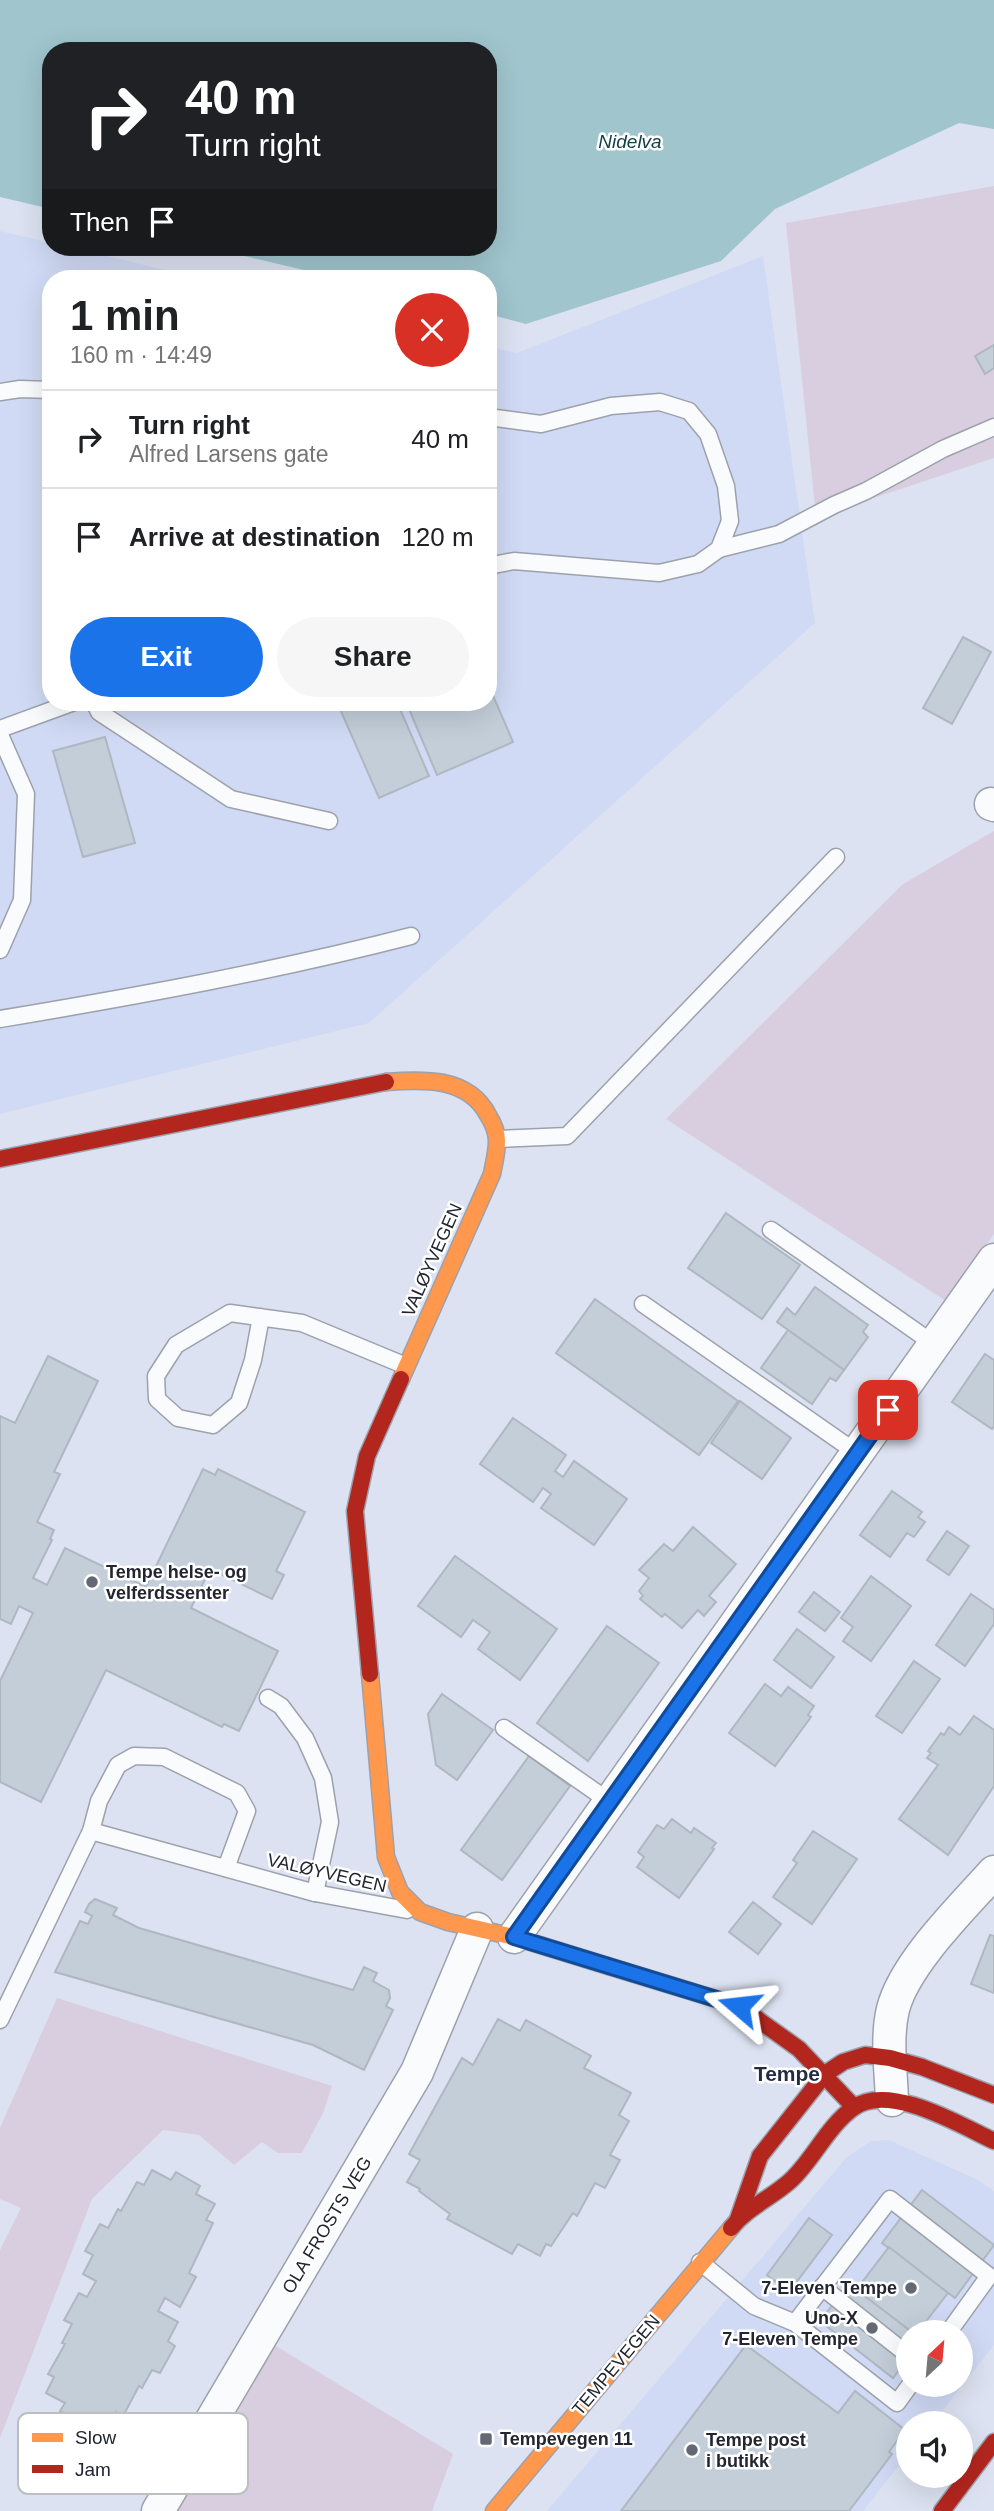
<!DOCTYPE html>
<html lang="en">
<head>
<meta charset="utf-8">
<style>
	body { margin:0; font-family:Arial,sans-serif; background:#f6f6f6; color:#202124; height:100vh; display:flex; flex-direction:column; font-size:26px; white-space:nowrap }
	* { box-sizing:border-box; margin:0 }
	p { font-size:23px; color:#757577 }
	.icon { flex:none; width:38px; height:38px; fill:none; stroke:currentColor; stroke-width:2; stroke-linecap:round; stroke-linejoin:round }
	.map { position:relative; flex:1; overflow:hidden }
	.sheet { position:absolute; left:42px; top:270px; width:455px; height:441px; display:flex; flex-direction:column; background:#fff; border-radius:28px; box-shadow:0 7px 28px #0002 }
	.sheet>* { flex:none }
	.banner { position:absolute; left:42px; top:42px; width:455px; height:214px; border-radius:28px; box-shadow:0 7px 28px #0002; background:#202124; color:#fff; overflow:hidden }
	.needle { width:46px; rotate:26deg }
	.tools { position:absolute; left:896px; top:2320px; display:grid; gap:14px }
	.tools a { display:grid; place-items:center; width:77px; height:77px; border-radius:50%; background:#fff; box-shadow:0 7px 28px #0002; font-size:35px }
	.pin { position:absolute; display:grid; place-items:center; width:60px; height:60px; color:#fff; margin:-30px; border-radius:14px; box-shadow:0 4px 10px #0006 }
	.me { position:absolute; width:77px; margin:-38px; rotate:287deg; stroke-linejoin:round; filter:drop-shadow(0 0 5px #0008) }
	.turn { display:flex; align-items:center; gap:24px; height:147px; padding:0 28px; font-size:32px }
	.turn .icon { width:91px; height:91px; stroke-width:2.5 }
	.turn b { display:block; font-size:49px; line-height:60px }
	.then { display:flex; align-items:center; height:66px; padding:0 28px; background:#0003; gap:14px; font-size:26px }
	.round { display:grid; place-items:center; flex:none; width:74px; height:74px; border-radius:37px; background:#f6f6f6 }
	.headline { display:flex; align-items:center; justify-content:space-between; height:119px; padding:0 28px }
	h1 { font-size:42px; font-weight:800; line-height:52px }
	.cta { display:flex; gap:14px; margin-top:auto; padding:14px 28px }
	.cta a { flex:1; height:80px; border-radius:42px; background:#1a73e8; color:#fff; font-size:28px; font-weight:800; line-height:80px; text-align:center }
	.cta a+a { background:#f6f6f6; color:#202124 }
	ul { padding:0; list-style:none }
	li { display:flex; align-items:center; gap:21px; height:98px; padding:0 28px; border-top:2px solid #e0e0e0 }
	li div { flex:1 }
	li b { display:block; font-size:26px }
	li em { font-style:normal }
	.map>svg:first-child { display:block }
	.built { fill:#d0daf4; fill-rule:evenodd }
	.green { fill:#d9cedf }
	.water { fill:#a0c5cd }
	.building { fill:#c3ced9; stroke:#afb7c1; stroke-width:2 }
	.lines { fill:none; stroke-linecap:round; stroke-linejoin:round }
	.lane-casing { stroke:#9ca1ac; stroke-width:19 }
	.street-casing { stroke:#9ca1ac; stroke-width:35 }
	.slow-casing { stroke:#9ca1ac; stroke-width:19 }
	.jam-casing { stroke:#9ca1ac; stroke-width:19 }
	.lane { stroke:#fafbfd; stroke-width:16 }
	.street { stroke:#fafbfd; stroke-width:32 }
	.slow { stroke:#ff974d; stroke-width:16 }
	.jam { stroke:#b3261e; stroke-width:16 }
	.route-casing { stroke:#114b97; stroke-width:18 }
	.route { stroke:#1a73e8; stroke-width:12 }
	.poi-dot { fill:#636874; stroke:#fff; stroke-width:2.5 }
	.labels { text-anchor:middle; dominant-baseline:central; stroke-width:5; stroke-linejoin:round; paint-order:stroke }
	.street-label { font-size:18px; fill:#222630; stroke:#fff }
	.poi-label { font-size:18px; font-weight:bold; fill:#222630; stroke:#fff; text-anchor:start }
	.water-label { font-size:19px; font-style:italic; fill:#124246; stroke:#fff }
	.quarter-label { font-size:21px; font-weight:bold; fill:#242c41; stroke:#fff }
	.key { fill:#fff; stroke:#bdbec1; stroke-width:2 }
	.key-label { font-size:19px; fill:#222630 }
</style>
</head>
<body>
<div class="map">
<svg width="994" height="2511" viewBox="0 0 994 2511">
	<rect width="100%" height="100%" fill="#dce2f1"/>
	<!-- built -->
	<g class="built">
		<polygon points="0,231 51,243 51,247 67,247 200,278 51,278 51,702 488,702 488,347 517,353 763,256 815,623 369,1023 0,1114"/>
		<path d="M 889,2140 L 976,2179 L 994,2191 L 994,2345 L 932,2424 L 908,2424 L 908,2454 L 863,2511 L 547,2511 L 846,2158 L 871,2141 ZM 908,2333 L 961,2333 L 961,2385 L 908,2385 Z"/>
	</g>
	<!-- green -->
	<g class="green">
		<polygon points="994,186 994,458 816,517 786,223"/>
		<polygon points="994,831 994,1234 946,1301 666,1119 903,884"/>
		<polygon points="57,1998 332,2086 323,2113 302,2153 278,2153 262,2142 234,2165 199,2135 163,2130 92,2199 0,2438 0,2250 21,2208 0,2199 0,2128"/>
		<polygon points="271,2343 453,2454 432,2511 168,2511"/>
	</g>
	<!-- water -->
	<polygon class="water" points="0,0 994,0 994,129 959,123 775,209 721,261 526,324 488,314 488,278 338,278 206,247 488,247 488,51 51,51 51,209 0,197"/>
	<!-- building -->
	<g class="building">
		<polygon points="994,345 994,368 985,374 975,356"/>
		<polygon points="963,637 991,652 952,724 923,708"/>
		<polygon points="488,684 513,742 437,775 406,702 488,702"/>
		<polygon points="337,702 397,702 429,776 379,798"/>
		<polygon points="105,737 135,843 83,857 53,751"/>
		<polygon points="726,1213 800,1265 762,1319 688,1268"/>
		<polygon points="815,1287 868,1325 863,1332 868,1337 844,1370 777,1322 787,1308 795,1315"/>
		<polygon points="595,1299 738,1401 699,1455 556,1353"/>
		<polygon points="788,1330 844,1370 836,1381 830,1378 812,1404 761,1368"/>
		<polygon points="985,1354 994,1360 994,1426 992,1429 952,1402"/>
		<polygon points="48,1356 98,1381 54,1472 60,1474 37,1522 54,1530 50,1539 52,1540 33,1578 47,1585 65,1548 146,1587 203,1469 215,1475 218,1469 305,1512 276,1571 284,1575 272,1599 210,1569 191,1608 278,1651 239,1731 224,1724 222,1727 106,1670 41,1802 0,1782 0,1681 33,1613 19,1606 11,1624 0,1619 0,1416 15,1423"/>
		<polygon points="740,1401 791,1438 762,1479 711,1443"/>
		<polygon points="513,1418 566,1455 555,1471 563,1477 574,1461 627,1499 594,1545 541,1508 551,1494 543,1488 533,1502 480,1464"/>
		<polygon points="892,1491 922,1512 918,1517 925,1522 914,1537 907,1533 890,1557 860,1535"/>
		<polygon points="693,1527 736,1564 709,1596 716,1602 704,1616 698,1610 682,1628 665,1614 662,1617 640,1599 643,1596 639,1591 649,1578 639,1570 664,1544 673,1551"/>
		<polygon points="947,1531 969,1546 949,1575 927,1560"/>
		<polygon points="455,1556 557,1629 520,1680 478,1649 490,1632 473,1620 461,1637 418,1606"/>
		<polygon points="871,1576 911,1606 871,1661 843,1641 853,1627 841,1618"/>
		<polygon points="814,1592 840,1612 825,1631 799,1612"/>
		<polygon points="971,1594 994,1610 994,1624 965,1666 936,1645"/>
		<polygon points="607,1626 659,1663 588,1761 537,1723"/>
		<polygon points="797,1629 834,1657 811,1688 774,1660"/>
		<polygon points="914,1661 940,1679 902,1733 876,1716"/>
		<polygon points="765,1684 781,1696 788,1687 814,1706 808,1715 811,1717 775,1766 729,1733"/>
		<polygon points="442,1694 493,1730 457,1780 436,1765 428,1714"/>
		<polygon points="974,1716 994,1730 994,1786 948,1855 899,1819 938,1765 927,1758 931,1753 928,1751 941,1733 944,1735 949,1727 960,1735"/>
		<polygon points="529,1756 570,1786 502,1880 461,1850"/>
		<polygon points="672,1819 691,1833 694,1828 716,1843 712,1848 714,1849 679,1898 637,1867 644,1857 638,1852 657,1825 664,1829"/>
		<polygon points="813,1831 857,1859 812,1924 773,1897 797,1863 793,1860"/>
		<polygon points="95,1899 117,1908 113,1915 139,1928 353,1990 364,1967 377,1973 373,1981 389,1990 390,1998 386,2006 393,2010 364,2070 313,2045 55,1972 80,1921 88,1924 92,1916 85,1912 89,1904"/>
		<polygon points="753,1902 781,1924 758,1954 729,1932"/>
		<polygon points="990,1935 994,1936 994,1993 971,1984"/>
		<polygon points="498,2019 520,2031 526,2020 591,2056 584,2068 631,2093 619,2115 629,2121 610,2155 620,2160 605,2188 595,2183 577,2216 573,2213 551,2246 546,2244 540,2256 518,2244 512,2254 447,2219 450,2214 419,2191 420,2189 407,2182 420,2160 409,2154 462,2058 473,2065"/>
		<polygon points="152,2170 171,2180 176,2172 200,2186 196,2194 215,2204 206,2220 213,2223 189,2273 196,2277 180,2307 165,2298 158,2311 178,2322 168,2341 175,2346 160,2373 152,2370 142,2388 139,2386 123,2416 116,2412 108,2427 89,2416 85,2424 60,2411 65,2403 46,2393 54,2377 48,2374 65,2344 62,2343 72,2324 64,2320 79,2293 87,2297 96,2281 83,2274 93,2255 85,2251 100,2224 108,2228 118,2209 121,2211 137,2182 144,2185"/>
		<polygon points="922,2190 994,2245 955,2298 882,2243"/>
		<polygon points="809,2218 832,2235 789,2292 767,2275"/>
		<polygon points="889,2247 948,2293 917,2333 913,2333 856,2290"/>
		<polygon points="849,2284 913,2333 908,2333 908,2358 893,2378 820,2321"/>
		<polygon points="746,2345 838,2413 855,2391 905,2430 889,2452 892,2454 849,2511 621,2511"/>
	</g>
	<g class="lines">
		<defs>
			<g id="lane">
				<polyline points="0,392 20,389 51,390"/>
				<polyline points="488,417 541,424 611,406 660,402 689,411 708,434 726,486 730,521 719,549 698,564 659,573 514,561 488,566"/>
				<polyline points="719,549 779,534 834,505 866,491 943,449 994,427"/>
				<polyline points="94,702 99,712 231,799 329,821"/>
				<polyline points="0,729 74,702"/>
				<polyline points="0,735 26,794 22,900 0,950"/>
				<path d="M 0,1019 C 138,996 275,971 411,936"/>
				<polyline points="498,1139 567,1136 836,857"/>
				<polyline points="771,1230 934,1344"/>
				<polyline points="643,1304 857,1453"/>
				<polyline points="261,1317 253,1360 239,1403 213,1425 178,1418 157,1399 156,1376 176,1345 230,1313 302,1323 406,1366"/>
				<polyline points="268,1698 281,1706 305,1738 323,1778 330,1822 315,1893"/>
				<polyline points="504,1728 610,1802"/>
				<polyline points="91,1831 99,1801 118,1765 134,1756 164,1757 237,1793 247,1811 226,1868"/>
				<polyline points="0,2020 91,1831 315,1893 407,1910"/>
				<polyline points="700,2262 754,2306 795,2323 897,2403 910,2385"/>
				<polyline points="822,2287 908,2355"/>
				<polyline points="795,2323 890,2199 989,2276 948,2333"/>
			</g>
			<g id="street">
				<polyline points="991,804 994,805"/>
				<polyline points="514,1937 994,1260"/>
				<path d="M 892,2100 C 891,2071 886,2038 893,2009 C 905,1963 962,1908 994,1872"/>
				<polyline points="158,2511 417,2072 477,1929"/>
			</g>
			<g id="slow">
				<path d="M 386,1082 C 424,1079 468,1077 488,1115 C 493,1123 497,1133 497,1141 C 497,1152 494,1163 492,1174 L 401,1379"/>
				<polyline points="370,1674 386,1857 400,1892 420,1912 448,1922 514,1937 608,1966"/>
				<polyline points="494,2511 731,2228"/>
			</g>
			<g id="jam">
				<polyline points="0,1159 386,1082"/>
				<polyline points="370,1674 355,1511 367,1456 401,1379"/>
				<polyline points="608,1966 739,2006 799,2049 854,2107"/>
				<polyline points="738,2219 760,2156 825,2074 843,2062 865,2055 890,2058 922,2067 994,2095"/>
				<path d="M 731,2228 C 747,2208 771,2198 790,2181 C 813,2160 827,2127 853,2108 C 889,2082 960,2125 994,2141"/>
				<polyline points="942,2511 994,2442"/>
			</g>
		</defs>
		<!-- lane casing -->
		<use href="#lane" class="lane-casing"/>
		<!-- street casing -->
		<use href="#street" class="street-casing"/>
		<!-- slow casing -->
		<use href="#slow" class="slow-casing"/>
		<!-- jam casing -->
		<use href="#jam" class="jam-casing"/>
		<!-- lane -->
		<use href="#lane" class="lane"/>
		<!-- street -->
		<use href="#street" class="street"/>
		<!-- slow -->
		<use href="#slow" class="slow"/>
		<!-- jam -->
		<use href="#jam" class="jam"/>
	</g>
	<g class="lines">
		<defs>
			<polyline id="route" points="739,2006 514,1937 888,1410"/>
		</defs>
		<!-- route casing -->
		<use href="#route" class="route-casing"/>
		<!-- route -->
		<use href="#route" class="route"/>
	</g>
	<!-- markers -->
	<g class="poi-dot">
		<circle cx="92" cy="1582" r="7"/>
		<circle cx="911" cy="2288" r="7"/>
		<circle cx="872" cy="2328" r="7"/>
		<rect x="479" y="2432" width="14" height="14" rx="3.5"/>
		<circle cx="692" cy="2450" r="7"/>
	</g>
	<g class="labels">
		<!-- street labels -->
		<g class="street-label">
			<text transform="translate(432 1260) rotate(-66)">VALØYVEGEN</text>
			<text transform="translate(327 1873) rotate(13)">VALØYVEGEN</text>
			<text transform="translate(327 2225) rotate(-59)">OLA FROSTS VEG</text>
			<text transform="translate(616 2365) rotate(-50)">TEMPEVEGEN</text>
		</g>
		<!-- poi labels -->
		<g class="poi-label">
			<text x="106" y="1572">Tempe helse- og<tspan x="106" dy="21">velferdssenter</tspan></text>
			<text x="897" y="2288" text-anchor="end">7-Eleven Tempe</text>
			<text x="858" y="2318" text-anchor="end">Uno-X<tspan x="858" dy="21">7-Eleven Tempe</tspan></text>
			<text x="500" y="2439">Tempevegen 11</text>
			<text x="706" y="2440">Tempe post<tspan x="706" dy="21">i butikk</tspan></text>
		</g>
		<!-- water labels -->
		<g class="water-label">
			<text x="630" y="141">Nidelva</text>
		</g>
		<!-- quarter labels -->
		<g class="quarter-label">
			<text x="787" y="2073">Tempe</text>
		</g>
	</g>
	<!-- legend -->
	<rect x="18" y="2413" width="230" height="81" rx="10" class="key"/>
	<rect x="32" y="2433" width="31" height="9" fill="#ff974d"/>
	<rect x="32" y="2465" width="31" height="8" fill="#b3261e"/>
	<g class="key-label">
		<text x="75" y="2444">Slow</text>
		<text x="75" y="2476">Jam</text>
	</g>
</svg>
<div class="tools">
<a><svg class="needle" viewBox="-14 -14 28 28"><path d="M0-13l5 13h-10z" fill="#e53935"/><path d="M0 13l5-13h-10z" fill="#757577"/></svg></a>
<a><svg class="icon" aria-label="sound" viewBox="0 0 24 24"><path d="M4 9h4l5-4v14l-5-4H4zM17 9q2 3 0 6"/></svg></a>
</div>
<div class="pin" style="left:888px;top:1410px;background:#d93025"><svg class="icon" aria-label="arrive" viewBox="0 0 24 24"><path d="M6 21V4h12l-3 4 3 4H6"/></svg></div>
<svg class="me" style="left:739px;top:2006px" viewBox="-20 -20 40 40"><path d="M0-17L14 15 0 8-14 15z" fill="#1a73e8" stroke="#fff" stroke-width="4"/></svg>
<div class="banner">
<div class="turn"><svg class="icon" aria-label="right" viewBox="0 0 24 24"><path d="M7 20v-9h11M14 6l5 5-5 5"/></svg><div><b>40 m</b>Turn right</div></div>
<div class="then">Then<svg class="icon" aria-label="arrive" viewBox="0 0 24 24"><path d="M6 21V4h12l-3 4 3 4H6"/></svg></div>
</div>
<section class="sheet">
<div class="headline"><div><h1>1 min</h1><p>160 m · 14:49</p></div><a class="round" style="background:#d93025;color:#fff"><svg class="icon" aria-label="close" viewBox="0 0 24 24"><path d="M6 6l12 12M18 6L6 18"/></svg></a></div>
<ul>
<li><svg class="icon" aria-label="right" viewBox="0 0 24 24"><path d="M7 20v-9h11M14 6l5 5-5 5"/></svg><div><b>Turn right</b><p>Alfred Larsens gate</p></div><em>40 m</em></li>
<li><svg class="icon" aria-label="arrive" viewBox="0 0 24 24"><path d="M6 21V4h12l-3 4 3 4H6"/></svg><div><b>Arrive at destination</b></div><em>120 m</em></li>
</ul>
<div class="cta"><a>Exit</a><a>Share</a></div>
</section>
</div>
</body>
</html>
